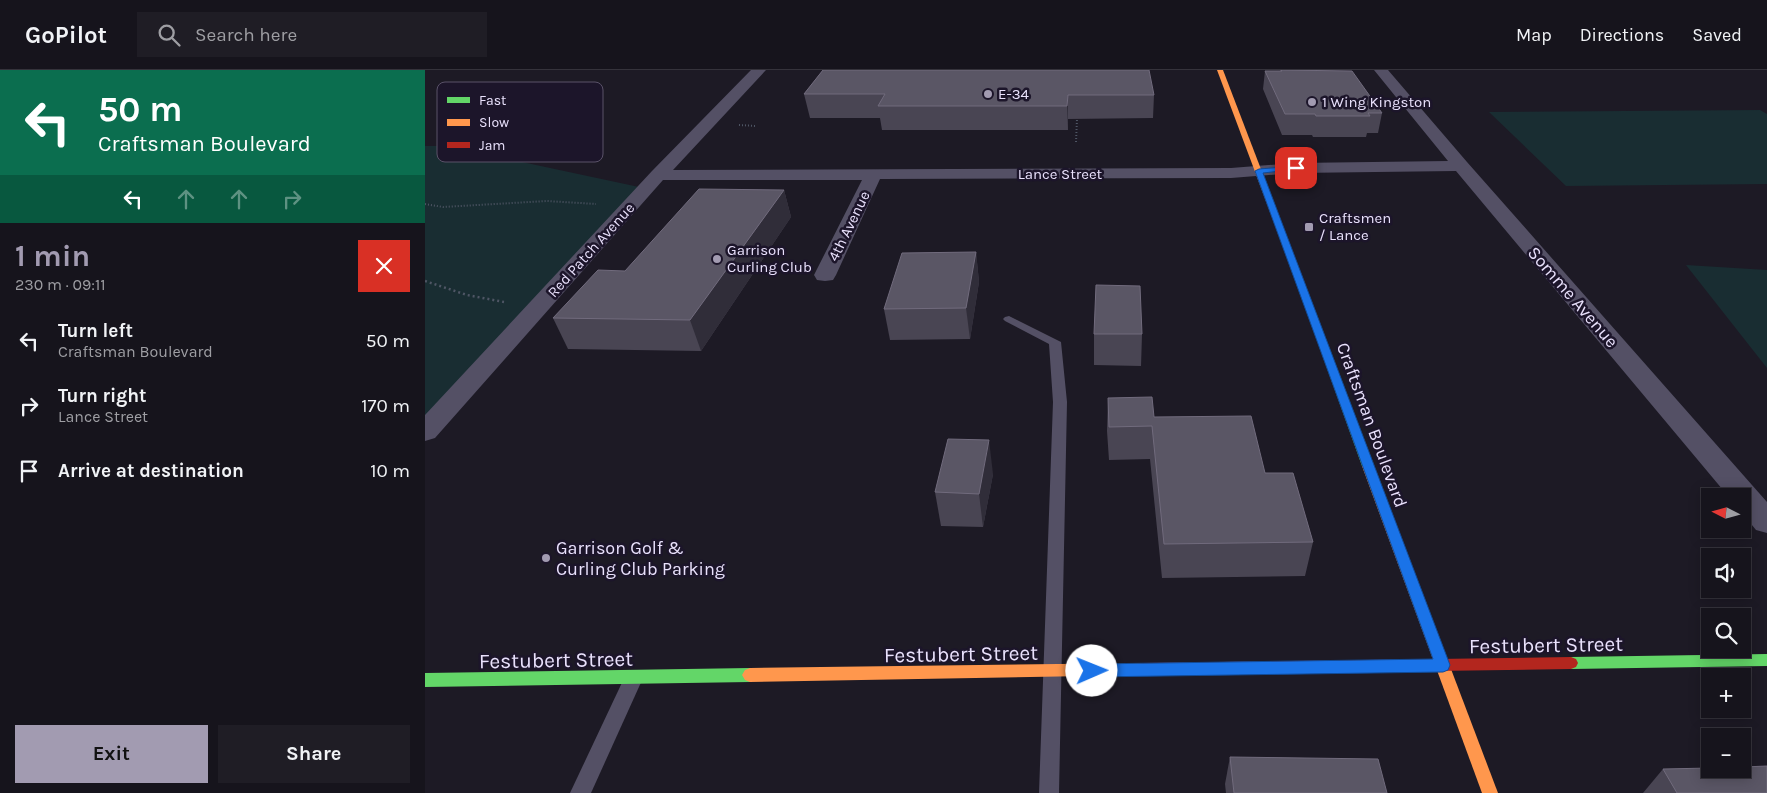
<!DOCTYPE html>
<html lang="en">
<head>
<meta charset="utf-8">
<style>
	body { margin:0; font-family:Karla,sans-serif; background:#1f1d25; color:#f1f3f6; height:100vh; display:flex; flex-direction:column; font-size:19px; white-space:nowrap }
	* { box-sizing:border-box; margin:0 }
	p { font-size:16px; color:#9e9ea3 }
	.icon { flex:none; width:28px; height:28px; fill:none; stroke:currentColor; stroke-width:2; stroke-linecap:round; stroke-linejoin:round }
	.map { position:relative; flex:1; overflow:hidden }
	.panel { display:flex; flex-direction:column; background:#16141c; width:425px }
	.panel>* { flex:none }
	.hud { background:#0b6e4f; color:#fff; overflow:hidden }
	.needle { width:32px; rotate:276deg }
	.buttons { position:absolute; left:1276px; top:418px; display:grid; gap:10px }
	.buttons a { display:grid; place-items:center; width:50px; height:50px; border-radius:0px; background:#16141c; box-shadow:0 2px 12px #0003,0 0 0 1px #35333b; font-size:25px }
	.pin { position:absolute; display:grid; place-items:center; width:42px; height:42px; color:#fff; margin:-21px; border-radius:10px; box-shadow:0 2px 8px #0006 }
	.me { position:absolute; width:55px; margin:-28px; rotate:89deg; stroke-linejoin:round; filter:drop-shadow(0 0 4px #0008) }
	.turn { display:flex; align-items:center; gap:18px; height:105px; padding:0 15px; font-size:22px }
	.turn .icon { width:65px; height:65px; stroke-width:2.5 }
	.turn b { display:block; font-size:35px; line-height:42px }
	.lanes { display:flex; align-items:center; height:48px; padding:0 15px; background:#0003; justify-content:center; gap:25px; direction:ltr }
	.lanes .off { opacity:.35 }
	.round { display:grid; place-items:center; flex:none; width:52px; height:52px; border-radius:0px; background:#1f1d25 }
	.overview { display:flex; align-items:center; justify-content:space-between; height:85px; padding:0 15px }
	h1 { font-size:30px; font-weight:700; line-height:38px; color:#a29bb1 }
	.cta { display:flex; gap:10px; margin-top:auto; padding:10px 15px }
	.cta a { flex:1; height:58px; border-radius:0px; background:#a29bb1; color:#111; font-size:20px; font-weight:700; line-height:58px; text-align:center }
	.cta a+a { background:#1f1d25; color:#f1f3f6 }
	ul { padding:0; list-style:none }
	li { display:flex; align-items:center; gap:15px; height:65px; padding:0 15px }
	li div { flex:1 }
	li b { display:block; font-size:19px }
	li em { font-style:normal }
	header { display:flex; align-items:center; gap:30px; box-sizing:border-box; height:70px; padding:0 25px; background:#16141c; border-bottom:1px solid #35333b }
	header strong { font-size:24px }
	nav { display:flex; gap:28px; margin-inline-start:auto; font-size:18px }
	.search { width:350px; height:45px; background:#1f1d25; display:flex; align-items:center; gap:12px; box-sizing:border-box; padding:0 18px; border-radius:0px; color:#9e9ea3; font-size:19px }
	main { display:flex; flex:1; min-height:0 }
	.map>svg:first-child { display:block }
	.green { fill:#192d32 }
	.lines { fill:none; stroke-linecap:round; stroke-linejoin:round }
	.path-far1 { stroke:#4f5665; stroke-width:2; stroke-dasharray:1 2; stroke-linecap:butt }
	.path { stroke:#4f5665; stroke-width:2.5; stroke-dasharray:2 3; stroke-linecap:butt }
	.lane { fill:#545065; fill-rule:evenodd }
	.street { fill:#545065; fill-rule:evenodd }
	.fast { fill:#63d668; fill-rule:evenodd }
	.slow { fill:#ff974d; fill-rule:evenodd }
	.jam { fill:#b3261e; fill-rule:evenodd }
	.wall { fill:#494553 }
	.shaded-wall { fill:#302d39 }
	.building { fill:#5a5665; stroke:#716b7d }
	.route { fill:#1a73e8; stroke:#114b97 }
	.poi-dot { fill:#a29bb1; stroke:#1c152a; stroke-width:2 }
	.labels { text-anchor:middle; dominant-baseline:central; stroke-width:5; stroke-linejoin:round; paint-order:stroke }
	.far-poi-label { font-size:15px; fill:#e9e1fc; stroke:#1c152a; text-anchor:start }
	.far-street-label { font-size:15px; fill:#e9e1fc; stroke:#1c152a }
	.street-label { font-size:18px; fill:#e9e1fc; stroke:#1c152a }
	.poi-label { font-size:18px; fill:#e9e1fc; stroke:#1c152a; text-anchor:start }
	.near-street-label { font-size:21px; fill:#e9e1fc; stroke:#1c152a }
	.key { fill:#1c152a; stroke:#5a5269; stroke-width:1 }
	.key-label { font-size:14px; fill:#e9e1fc }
</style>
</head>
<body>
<header>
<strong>GoPilot</strong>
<div class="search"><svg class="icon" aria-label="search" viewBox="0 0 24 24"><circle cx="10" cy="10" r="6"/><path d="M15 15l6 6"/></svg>Search here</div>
<nav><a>Map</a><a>Directions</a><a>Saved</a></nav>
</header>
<main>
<section class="panel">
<div class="hud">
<div class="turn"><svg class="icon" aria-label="left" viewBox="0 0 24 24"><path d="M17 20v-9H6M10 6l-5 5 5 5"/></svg><div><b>50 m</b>Craftsman Boulevard</div></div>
<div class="lanes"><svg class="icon" aria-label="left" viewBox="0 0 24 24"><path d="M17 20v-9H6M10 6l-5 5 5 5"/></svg><svg class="icon off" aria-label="ahead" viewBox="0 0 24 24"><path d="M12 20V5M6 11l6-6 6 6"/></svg><svg class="icon off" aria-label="ahead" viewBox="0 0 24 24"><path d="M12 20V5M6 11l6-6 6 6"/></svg><svg class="icon off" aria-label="right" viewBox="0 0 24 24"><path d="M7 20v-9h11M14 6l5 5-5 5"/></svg></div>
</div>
<div class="overview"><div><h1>1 min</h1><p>230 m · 09:11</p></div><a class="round" style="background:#d93025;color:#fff"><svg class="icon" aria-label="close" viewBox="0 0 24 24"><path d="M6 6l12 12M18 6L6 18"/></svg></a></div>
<ul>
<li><svg class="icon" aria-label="left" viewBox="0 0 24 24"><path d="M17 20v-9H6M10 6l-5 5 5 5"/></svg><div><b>Turn left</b><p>Craftsman Boulevard</p></div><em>50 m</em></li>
<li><svg class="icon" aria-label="right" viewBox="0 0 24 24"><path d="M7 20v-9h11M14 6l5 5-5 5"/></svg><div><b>Turn right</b><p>Lance Street</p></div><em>170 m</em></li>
<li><svg class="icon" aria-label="arrive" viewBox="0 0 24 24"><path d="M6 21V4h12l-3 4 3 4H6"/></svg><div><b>Arrive at destination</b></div><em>10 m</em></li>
</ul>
<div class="cta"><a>Exit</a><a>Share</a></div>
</section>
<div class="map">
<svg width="1342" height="723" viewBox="0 0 1342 723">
	<rect width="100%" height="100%" fill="#1d1a25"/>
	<!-- green -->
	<g class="green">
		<polygon points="1335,40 1342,44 1342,114 1141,116 1064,42"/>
		<polygon points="0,76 23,76 228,120 0,359"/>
		<polygon points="1261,195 1342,200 1342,298"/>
	</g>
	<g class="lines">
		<!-- path-far1 -->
		<g class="path-far1">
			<polyline points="314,55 331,56"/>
			<polyline points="651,72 652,49"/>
			<polyline points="0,134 18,137 122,131 171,134"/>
		</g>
		<!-- path -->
		<polyline class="path" points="0,211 42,225 79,232"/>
		<!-- lane -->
		<g class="lane">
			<polygon points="584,246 636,272 642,332 634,723 614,723 628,332 624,274 580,251 578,249 580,247"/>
			<polygon points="209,600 216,602 218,608 166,723 145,723 202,602"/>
		</g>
		<!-- street -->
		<polygon class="street" points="326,0 341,0 248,100 806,98 871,93 1023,91 949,0 963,0 1042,92 1342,432 1342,463 1331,460 1318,444 1318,426 1303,426 1031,101 871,103 806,108 455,109 411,205 408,210 400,211 392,210 389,205 437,110 238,110 10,368 0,371 0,345 227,101"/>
		<!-- fast -->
		<g class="fast">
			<polygon points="877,214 881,217 949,396 947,399 943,400 937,396 873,217"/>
			<polygon points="1342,584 1342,596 1146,599 1141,597 1139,593 1141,589 1146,587"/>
			<polygon points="325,598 330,600 333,605 330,610 325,612 0,617 0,603"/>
		</g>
		<!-- slow -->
		<g class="slow">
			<polygon points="792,0 798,0 881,217 880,219 874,219 873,217"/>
			<polygon points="943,392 949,396 1073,723 1057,723 937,396"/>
			<polygon points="718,593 723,594 726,599 723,604 718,605 325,612 320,610 317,605 320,600 325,598"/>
		</g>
		<!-- jam -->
		<polygon class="jam" points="1146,587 1151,589 1153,593 1151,597 1146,599 718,605 713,604 710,599 713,594 718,593"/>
	</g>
	<!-- wall -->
	<g class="wall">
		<polygon points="398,0 729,25 728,48 643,49 643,60 457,60 455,48 385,48 379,24"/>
		<polygon points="855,0 887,0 957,43 953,63 942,63 941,67 888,67 887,65 857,65 838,19 840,1 855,1"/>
		<polygon points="359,120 366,147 276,281 143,279 128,248 200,201"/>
		<polygon points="551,182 554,212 545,269 465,270 459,239"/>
		<polygon points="669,264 717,264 716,296 669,295"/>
		<polygon points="683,328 729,347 840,403 888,472 880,506 737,508 725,389 684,390 682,361"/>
		<polygon points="568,404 558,457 516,456 510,422"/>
		<polygon points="805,687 962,723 801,723 800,714"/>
		<polygon points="1238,699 1342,723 1218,723"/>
	</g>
	<!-- shaded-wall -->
	<g class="shaded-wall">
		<polygon points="643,25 643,60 642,36"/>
		<polygon points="359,120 366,147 276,281 265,250"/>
		<polygon points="551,182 554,212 545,269 541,238"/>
		<polygon points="564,370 568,404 558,457 554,424"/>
	</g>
	<!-- building -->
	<g class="building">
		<polygon points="398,0 724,0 729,25 643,25 642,36 453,36 460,24 379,24"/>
		<polygon points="856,0 927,1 957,43 943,43 945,46 891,46 890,44 860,44 840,1 857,1"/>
		<polygon points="274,119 359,120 265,250 128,248 173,200 200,201"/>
		<polygon points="551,182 541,238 459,239 477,183"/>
		<polygon points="671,215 715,216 717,264 669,264"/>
		<polygon points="727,327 729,347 826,346 840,403 868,403 888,472 739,474 727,356 684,357 683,328"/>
		<polygon points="523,369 564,370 554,424 510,422"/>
		<polygon points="805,687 953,689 962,723 809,723"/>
		<polygon points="1342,696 1342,723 1252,723 1238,699 1285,698 1285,699 1318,699 1318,697"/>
	</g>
	<!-- route -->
	<polygon class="route" points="871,96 874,96 874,99 838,103 1025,595 1023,600 1018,602 667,607 662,605 660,601 662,596 667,594 1008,589 830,101 834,99"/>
	<!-- markers -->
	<g class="poi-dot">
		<circle cx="563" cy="24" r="5"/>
		<circle cx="887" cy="32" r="5"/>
		<rect x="879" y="152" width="10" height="10" rx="2.5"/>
		<circle cx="292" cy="189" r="5"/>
		<circle cx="121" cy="488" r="5"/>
	</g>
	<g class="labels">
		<!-- far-poi labels -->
		<g class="far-poi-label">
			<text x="573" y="24">E-34</text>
			<text x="897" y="32">1 Wing Kingston</text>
			<text x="894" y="148">Craftsmen<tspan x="894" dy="17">/ Lance</tspan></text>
			<text x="302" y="180">Garrison<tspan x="302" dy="17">Curling Club</tspan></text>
		</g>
		<!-- far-street labels -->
		<g class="far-street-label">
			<text x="635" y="104">Lance Street</text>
			<text transform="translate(424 156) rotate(-64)">4th Avenue</text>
			<text transform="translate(166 180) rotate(-48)">Red Patch Avenue</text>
		</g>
		<!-- street labels -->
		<g class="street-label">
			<text transform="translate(1148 227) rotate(49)">Somme Avenue</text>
			<text transform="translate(947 355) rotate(70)">Craftsman Boulevard</text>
		</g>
		<!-- poi labels -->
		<g class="poi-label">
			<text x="131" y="478">Garrison Golf &amp;<tspan x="131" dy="21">Curling Club Parking</tspan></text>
		</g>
		<!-- near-street labels -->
		<g class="near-street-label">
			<text transform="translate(1121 575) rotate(-1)">Festubert Street</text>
			<text transform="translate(536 584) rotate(-1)">Festubert Street</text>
			<text transform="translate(131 590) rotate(-1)">Festubert Street</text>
		</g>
	</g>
	<!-- legend -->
	<rect x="12" y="12" width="166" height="80" rx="8" class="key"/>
	<rect x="22" y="27" width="23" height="6" fill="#63d668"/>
	<rect x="22" y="49" width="23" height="7" fill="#ff974d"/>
	<rect x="22" y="72" width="23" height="6" fill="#b3261e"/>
	<g class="key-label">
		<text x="54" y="35">Fast</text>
		<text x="54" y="57">Slow</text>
		<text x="54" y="80">Jam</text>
	</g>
</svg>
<div class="buttons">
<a><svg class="needle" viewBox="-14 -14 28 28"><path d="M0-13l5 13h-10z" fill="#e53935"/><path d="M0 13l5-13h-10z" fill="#9e9ea3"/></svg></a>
<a><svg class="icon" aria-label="sound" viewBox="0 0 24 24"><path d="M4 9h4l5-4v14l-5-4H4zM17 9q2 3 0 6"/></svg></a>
<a><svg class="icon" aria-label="search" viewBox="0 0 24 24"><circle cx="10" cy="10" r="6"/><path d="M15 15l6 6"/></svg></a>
<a>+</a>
<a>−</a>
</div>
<div class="pin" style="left:871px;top:98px;background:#d93025"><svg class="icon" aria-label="arrive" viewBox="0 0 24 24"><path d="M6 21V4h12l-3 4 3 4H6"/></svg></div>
<svg class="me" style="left:667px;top:601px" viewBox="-20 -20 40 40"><circle r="19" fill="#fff"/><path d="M0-13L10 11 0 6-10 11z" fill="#1a73e8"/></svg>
</div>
</main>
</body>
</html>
